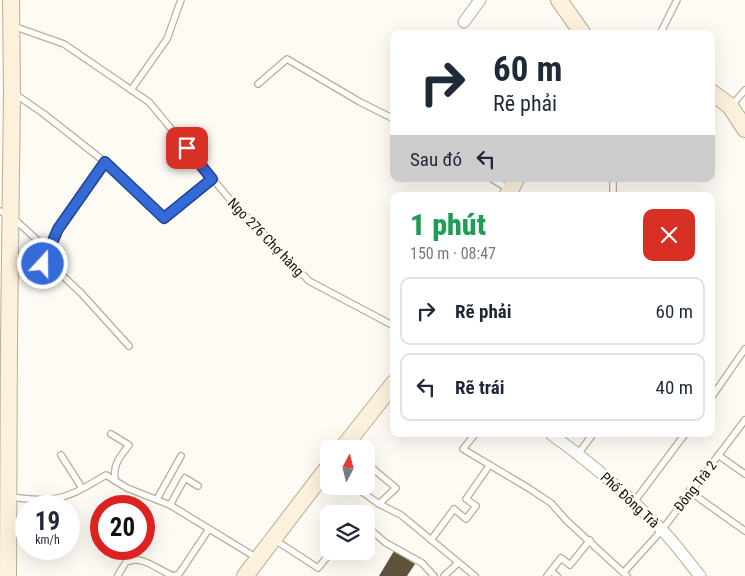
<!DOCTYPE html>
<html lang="vi">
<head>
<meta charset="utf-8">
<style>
	body { margin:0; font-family:"Roboto Condensed",sans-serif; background:#f6f6f7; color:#1f2937; height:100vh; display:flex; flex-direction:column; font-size:19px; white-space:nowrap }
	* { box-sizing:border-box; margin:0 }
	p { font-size:16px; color:#747a83 }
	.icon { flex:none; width:28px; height:28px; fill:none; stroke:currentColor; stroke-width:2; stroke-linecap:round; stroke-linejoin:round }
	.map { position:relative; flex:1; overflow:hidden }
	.drawer { position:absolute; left:390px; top:192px; width:325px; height:245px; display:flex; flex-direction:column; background:#fff; border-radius:10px; box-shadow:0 5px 20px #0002 }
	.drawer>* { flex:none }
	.banner { position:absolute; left:390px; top:30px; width:325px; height:152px; border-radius:10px; box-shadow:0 5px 20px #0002; background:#fff; color:#1f2937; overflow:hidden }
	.needle { width:32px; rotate:7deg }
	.fabs { position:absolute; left:320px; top:440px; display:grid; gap:10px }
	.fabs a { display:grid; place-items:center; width:55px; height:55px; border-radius:10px; background:#fff; box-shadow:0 5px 20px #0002; font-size:25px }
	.speed { position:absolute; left:15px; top:495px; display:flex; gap:10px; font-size:25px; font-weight:700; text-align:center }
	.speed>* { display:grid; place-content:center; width:65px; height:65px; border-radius:50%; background:#fff; box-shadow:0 5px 20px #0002; line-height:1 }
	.speed small { font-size:12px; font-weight:400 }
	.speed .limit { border:8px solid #d22; background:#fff; color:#111 }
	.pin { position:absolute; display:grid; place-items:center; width:42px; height:42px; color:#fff; margin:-21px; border-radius:10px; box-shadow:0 2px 8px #0006 }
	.me { position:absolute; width:55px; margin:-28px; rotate:21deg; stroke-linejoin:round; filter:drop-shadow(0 0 4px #0008) }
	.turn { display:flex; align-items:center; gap:18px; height:105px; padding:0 20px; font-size:22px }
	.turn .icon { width:65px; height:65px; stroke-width:2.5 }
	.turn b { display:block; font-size:35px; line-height:42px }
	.then { display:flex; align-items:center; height:48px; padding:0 20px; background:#0003; gap:10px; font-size:19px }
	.round { display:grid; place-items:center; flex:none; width:52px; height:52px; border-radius:10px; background:#f6f6f7 }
	.summary { display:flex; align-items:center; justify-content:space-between; height:85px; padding:0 20px }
	h1 { font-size:30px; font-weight:800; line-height:38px; color:#1e9e55 }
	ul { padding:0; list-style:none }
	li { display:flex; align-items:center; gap:15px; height:68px; margin:0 10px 8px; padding:0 10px; border:2px solid #e0e1e3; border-radius:10px }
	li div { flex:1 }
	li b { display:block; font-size:19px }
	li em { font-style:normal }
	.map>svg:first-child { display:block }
	.building { fill:#60533c }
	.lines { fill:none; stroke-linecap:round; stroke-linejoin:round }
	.lane-casing { stroke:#bcae94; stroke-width:8 }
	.street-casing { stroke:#bcae94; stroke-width:13 }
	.secondary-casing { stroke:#bcae94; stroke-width:18 }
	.lane { stroke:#fff; stroke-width:5.5 }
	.street { stroke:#fff; stroke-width:11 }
	.secondary { stroke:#fcf1dc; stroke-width:16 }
	.route-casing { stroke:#22458d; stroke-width:12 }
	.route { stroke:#356ad9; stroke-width:9 }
	.labels { text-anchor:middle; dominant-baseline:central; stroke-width:5; stroke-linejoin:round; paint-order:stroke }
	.street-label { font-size:14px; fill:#130e05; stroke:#fefbf5 }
</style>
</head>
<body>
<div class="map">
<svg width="745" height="576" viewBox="0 0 745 576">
	<rect width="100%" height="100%" fill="#fefbf5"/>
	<!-- building -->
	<polygon class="building" points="394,551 415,564 407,576 379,576"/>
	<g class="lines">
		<defs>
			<g id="lane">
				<polyline points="13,26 64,44 149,102 227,196 309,281 394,326"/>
				<polyline points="660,34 677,0"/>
				<polyline points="258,84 287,59 360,102 394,119"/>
				<polyline points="131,90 167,39 181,0"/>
				<polyline points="15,94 44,114 105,162 164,218 213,179"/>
				<polyline points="732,105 745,90"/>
				<polyline points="492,179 509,189"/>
				<polyline points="613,196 613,179"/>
				<polyline points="0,211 11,216 48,250 43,264 64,277 81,293 129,346"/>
				<polyline points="48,250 58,229 105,162"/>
				<polyline points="711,398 745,349"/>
				<path d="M 111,434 L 129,445 C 119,458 113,464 115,481"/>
				<polyline points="475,434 463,449 530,489 551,503 567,521 627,576"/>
				<polyline points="578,454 593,434"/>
				<polyline points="61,455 82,488"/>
				<polyline points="718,455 745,474"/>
				<polyline points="366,463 396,488 379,504"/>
				<polyline points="354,486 379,504 401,515 475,576"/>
				<polyline points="689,491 745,531"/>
				<path d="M 9,497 C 23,498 38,501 52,499 C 72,497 90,484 106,475 L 127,488 L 170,505 L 257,558"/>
				<polyline points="157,499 181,456"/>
				<polyline points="634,502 685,434"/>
				<polyline points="170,505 185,478 198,486"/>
				<polyline points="366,535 372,531 386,543 422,563 434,576"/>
				<polyline points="275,540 318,568 332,551"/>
				<polyline points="431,540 454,509 466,519 476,506 466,499 489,466"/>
				<polyline points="551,571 557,576"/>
				<polyline points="624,572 662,530 745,420"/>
				<path d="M 118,575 L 126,562 C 143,554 158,571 174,576"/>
				<polyline points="174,576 179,574 209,529"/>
				<polyline points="444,576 458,563"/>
				<polyline points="547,576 561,558 570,565 590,540"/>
			</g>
			<g id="street">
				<polyline points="464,22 480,0"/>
				<path d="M 551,434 C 590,462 627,494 661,529 C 675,543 687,560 700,576"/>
			</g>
			<g id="secondary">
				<polyline points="559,0 583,34"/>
				<polyline points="711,92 730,106 745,129"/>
				<polyline points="507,196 516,179"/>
				<polyline points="342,449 394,383"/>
				<polyline points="8,576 9,339 12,91 11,0"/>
				<polyline points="245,576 329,466"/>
			</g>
		</defs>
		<!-- lane casing -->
		<use href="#lane" class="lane-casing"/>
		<!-- street casing -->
		<use href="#street" class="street-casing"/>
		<!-- secondary casing -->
		<use href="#secondary" class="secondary-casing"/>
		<!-- lane -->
		<use href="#lane" class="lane"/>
		<!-- street -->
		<use href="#street" class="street"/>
		<!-- secondary -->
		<use href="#secondary" class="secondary"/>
	</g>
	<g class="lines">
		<defs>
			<polyline id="route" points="43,264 58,229 105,162 164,218 212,179 187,148"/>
		</defs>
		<!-- route casing -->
		<use href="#route" class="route-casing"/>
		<!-- route -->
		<use href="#route" class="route"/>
	</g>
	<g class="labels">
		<!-- street labels -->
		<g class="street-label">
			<text transform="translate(266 237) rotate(46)">Ngo 276 Chợ hàng</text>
			<text transform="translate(695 486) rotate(-52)">Đông Trà 2</text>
			<text transform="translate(630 500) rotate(43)">Phố Đông Trà</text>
		</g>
	</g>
</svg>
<div class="fabs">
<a><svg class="needle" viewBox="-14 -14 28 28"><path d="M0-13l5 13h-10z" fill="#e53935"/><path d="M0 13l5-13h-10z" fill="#747a83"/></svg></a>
<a><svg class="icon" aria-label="layers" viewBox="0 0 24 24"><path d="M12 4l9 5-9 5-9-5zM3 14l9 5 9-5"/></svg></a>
</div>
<div class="speed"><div>19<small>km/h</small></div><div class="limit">20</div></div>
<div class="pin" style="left:187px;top:148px;background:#d93025"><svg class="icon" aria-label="arrive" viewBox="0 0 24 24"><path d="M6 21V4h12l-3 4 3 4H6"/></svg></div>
<svg class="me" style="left:43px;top:264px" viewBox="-20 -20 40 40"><circle r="17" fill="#356ad9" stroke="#fff" stroke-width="3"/><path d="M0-11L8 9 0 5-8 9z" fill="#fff"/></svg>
<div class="banner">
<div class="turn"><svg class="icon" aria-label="right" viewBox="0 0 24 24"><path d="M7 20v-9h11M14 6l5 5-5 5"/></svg><div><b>60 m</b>Rẽ phải</div></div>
<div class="then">Sau đó<svg class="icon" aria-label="left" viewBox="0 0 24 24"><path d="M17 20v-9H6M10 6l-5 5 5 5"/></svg></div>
</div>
<section class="drawer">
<div class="summary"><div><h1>1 phút</h1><p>150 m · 08:47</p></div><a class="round" style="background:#d93025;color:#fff"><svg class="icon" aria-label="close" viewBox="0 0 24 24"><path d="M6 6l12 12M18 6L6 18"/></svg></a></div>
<ul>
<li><svg class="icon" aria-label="right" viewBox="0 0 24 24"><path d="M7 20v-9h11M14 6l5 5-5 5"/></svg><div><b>Rẽ phải</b></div><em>60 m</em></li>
<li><svg class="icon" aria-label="left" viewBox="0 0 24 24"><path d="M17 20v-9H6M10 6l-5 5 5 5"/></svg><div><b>Rẽ trái</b></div><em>40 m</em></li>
</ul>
</section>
</div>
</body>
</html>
